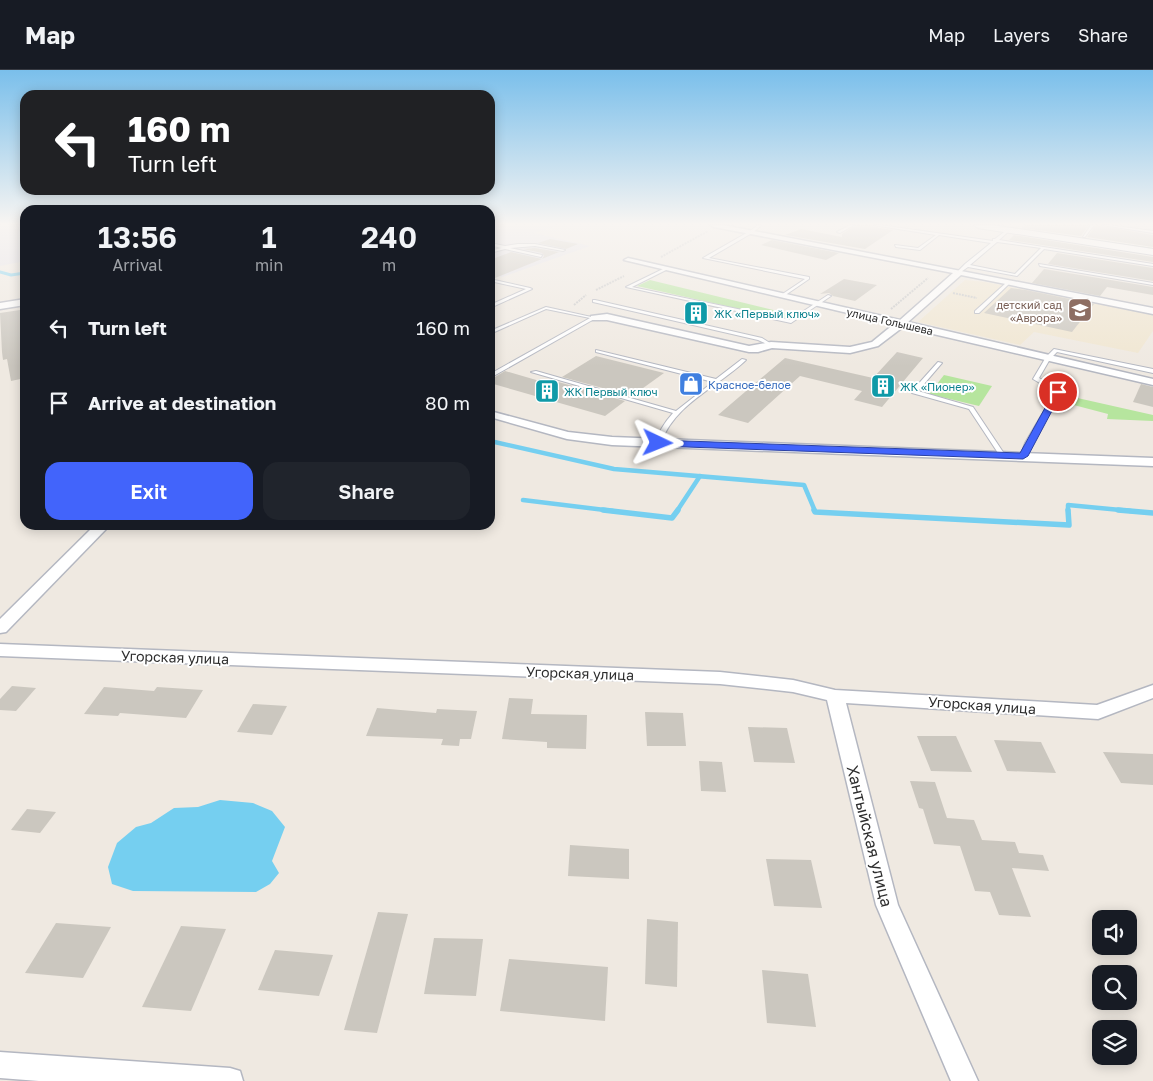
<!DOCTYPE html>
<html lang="en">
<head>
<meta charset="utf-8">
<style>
	body { margin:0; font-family:"Golos Text",sans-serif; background:#20242c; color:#f1f3f6; height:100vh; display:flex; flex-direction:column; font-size:19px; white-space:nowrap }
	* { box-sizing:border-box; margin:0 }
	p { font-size:16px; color:#9ea1a6 }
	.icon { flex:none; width:28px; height:28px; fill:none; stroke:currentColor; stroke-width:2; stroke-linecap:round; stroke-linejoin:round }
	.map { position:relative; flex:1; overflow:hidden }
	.panel { position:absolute; left:20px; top:135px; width:475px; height:325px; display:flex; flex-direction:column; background:#171b24; border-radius:15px; box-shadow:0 2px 12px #0003 }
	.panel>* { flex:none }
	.banner { position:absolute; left:20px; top:20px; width:475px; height:105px; border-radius:15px; box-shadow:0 2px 12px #0003; background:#202124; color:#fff; overflow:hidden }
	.tools { position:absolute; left:1092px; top:840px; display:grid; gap:10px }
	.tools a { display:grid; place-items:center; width:45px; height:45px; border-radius:10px; background:#171b24; box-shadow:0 2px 12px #0003; font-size:25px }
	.pin { position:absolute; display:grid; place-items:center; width:42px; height:42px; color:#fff; margin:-21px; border:2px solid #fff; border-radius:50%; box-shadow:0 1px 5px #0007 }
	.me { position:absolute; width:55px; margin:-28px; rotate:92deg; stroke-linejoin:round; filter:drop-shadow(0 0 4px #0008) }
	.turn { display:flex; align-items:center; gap:18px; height:105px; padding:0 25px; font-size:22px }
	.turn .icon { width:65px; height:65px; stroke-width:2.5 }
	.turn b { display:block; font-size:35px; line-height:42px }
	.eta { display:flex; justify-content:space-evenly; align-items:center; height:85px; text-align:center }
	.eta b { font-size:30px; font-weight:600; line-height:35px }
	.action { display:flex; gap:10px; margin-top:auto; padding:10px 25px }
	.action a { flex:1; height:58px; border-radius:15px; background:#4264fb; color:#fff; font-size:20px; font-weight:600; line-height:58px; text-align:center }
	.action a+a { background:#20242c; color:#f1f3f6 }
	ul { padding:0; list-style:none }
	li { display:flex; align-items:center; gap:15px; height:75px; padding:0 25px }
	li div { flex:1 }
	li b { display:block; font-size:19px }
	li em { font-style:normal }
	header { display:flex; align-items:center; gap:30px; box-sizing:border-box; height:70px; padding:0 25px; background:#171b24; border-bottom:1px solid #363941 }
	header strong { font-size:24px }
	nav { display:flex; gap:28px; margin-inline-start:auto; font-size:18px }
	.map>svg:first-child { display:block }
	.industrial { fill:#e3e1e8 }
	.education { fill:#f0e6d1 }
	.green { fill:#b6e59e }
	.water { fill:#75cff0 }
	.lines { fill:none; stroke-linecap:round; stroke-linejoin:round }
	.stream-far2 { stroke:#75cff0; stroke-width:3 }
	.stream-far1 { stroke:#75cff0; stroke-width:4.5 }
	.stream { stroke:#75cff0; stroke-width:5.5 }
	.building { fill:#cbc7bf }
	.service-casing { stroke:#b4b7c1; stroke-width:2 }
	.minor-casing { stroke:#b4b7c1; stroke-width:3 }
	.tertiary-casing { stroke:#b4b7c1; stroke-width:2 }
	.path { stroke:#c9c9c9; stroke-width:2; stroke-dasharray:2 1; stroke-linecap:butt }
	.service { fill:#fff; fill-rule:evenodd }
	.minor { fill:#fff; fill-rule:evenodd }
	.tertiary { fill:#fff; fill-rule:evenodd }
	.route { fill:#4264fb; stroke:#2b41a3 }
	.labels { text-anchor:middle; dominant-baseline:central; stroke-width:4; stroke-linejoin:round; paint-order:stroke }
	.far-education-label { font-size:11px; fill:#785e54; stroke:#fff; text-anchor:end }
	.far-culture-label { font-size:11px; fill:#0d838f; stroke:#fff; text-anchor:start }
	.far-street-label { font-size:11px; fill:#2e2e2e; stroke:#fff }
	.far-shop-label { font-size:11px; fill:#366cbe; stroke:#fff; text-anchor:start }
	.street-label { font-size:14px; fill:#2e2e2e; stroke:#fff }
	.near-street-label { font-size:16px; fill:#2e2e2e; stroke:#fff }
</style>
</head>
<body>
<header>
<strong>Map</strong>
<nav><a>Map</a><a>Layers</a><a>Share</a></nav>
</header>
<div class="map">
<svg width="1153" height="1011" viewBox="0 0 1153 1011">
	<rect width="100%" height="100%" fill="#efe9e1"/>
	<!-- industrial -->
	<g class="industrial">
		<polygon points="0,155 25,155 25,191 0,196"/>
		<polygon points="490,155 559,155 534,163 590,176 502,207 490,203"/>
	</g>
	<!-- education -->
	<polygon class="education" points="965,210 985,212 1153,245 1153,261 1138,283 1034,262 1020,275 918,252"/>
	<!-- green -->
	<g class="green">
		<polygon points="1006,157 1153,178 1153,181 1006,158"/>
		<polygon points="650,210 794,245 788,250 637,216"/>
		<polygon points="944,305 992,316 979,336 929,324"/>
		<polygon points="1073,327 1153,345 1153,351 1107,349 1108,344 1070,334"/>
	</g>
	<!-- water -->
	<polygon class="water" points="220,730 253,733 272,741 285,757 272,791 279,803 270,814 256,822 133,821 112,814 108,797 117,773 136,757 151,753 174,738 198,737"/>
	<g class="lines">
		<!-- stream-far2 -->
		<polyline class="stream-far2" points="0,202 11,205 25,203"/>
		<!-- stream-far1 -->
		<g class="stream-far1">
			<polyline points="490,371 614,399 804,415 815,441"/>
			<polyline points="523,430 613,441"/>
			<polyline points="677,441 700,406"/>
			<polyline points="1068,441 1068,435 1131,441"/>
		</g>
		<!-- stream -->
		<g class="stream">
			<polyline points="603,440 672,448 678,440"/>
			<polyline points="814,440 815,442 1069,455 1068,440"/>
			<polyline points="1118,440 1153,443"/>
		</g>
	</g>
	<!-- building -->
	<g class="building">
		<polygon points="856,155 871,155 873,157 893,160 865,179 785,165 801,159 842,167 842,164"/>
		<polygon points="1025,155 1089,155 1081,166 1022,158"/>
		<polygon points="1096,155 1153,165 1153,177 1087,167"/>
		<polygon points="1014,165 1153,187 1153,192 1009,170"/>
		<polygon points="550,169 578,174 566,179 538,173"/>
		<polygon points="772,170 839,183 826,190 761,175"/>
		<polygon points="535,178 559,182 495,208 490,207 490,190 511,182 542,189 544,186 542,183 523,179"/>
		<polygon points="1057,183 1153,198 1153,211 1048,194"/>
		<polygon points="1044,199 1153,217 1153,225 1107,217 1100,226 1032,213"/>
		<polygon points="844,209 877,215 855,231 833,226 829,223 820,224"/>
		<polygon points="1011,218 1026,220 1094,234 1072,262 984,243"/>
		<polygon points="20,240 25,262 25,308 11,311 7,289 3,290 2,282 0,243"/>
		<polygon points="897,282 923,288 882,337 854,330 862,321 800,306 748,353 718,345 785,288 873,308"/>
		<polygon points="596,286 664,303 632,326 562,307"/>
		<polygon points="505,301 550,314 555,311 625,331 605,346 490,313 490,310"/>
		<polygon points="1141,314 1153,317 1153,337 1133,332"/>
		<polygon points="12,616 36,618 16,641 0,640 0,629"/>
		<polygon points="104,617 154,621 157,617 203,620 186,648 120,643 118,646 84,644"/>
		<polygon points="509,628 533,629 531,644 587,645 586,679 547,678 547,672 502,669"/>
		<polygon points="253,634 287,636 272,665 237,662"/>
		<polygon points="377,638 436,643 437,639 477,641 471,669 460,669 459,676 441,675 443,669 366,666"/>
		<polygon points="645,642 683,643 686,676 647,676"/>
		<polygon points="748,657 787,658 795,693 754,692"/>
		<polygon points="917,666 956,666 972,702 931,701"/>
		<polygon points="994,670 1041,672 1056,703 1007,701"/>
		<polygon points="1103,682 1153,684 1153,715 1121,713"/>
		<polygon points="699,691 722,692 726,722 701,721"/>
		<polygon points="910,711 935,712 947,748 974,750 982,770 1015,772 1019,783 1043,785 1049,801 1012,798 1031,847 999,845 990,822 975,821 960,776 934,774 923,739 919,738"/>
		<polygon points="27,739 56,742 40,763 11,760"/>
		<polygon points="570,775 629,779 629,809 568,806"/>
		<polygon points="766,789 811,790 822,838 774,836"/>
		<polygon points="378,842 408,844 377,963 344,960"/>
		<polygon points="647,849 678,852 677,917 645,914"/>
		<polygon points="56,853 111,857 83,908 25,903"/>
		<polygon points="181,856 226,859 191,941 142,937"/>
		<polygon points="434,868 483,869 476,926 424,924"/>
		<polygon points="275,880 333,885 319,926 258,920"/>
		<polygon points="509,889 608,897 605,951 500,941"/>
		<polygon points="762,900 808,904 816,957 767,953"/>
	</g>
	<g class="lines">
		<defs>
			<g id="service">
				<polygon points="17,155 20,155 25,164 25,168"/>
				<polygon points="758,155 762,155 752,163 709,188 809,207 809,209 784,226 781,225 805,209 703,188 750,161"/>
				<polygon points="850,155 854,155 840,163 837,162"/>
				<path d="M 873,155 L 880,155 L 993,171 L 993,169 L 995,169 L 1008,159 L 1009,161 L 999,170 L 1153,194 L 1153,196 L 1044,179 L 1017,206 L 968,197 L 958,204 L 956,203 L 965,194 L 991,173 L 939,165 L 920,180 L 896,177 L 895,175 L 918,178 L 936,165 ZM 997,172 L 1041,178 L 1015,204 L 970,195 Z"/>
				<polygon points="1091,155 1094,155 1085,167 1083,167"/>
				<polygon points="1102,155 1109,155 1153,161 1153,163"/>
				<polygon points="490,173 505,176 518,174 535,174 565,180 563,181 535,176 510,178 542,185 541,187 505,179 490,183 490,181 501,178 490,175"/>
				<polygon points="1039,194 1153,213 1153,215 1040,196"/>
				<polygon points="665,198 667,199 666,200 632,217 790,250 828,225 831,226 791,253 626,217"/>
				<polygon points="490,209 530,218 532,219 490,238 490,235 526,219 490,211"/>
				<polygon points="1007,212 1010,213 979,243 975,243 975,241"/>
				<polygon points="595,230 762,268 773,275 771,276 758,270 593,232 593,230"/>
				<polygon points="546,237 596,248 490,308 490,304 590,248 546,239 490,264 490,261"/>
				<polygon points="1054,279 1153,299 1153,303 1057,282 1050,289 1039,308 1061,321 1031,373 1026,386 1025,387 1021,387 1020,386 1025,373 1055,322 1033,309 1046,287"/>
				<path d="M 596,280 L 716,309 L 742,289 L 746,290 C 718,317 674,334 661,373 L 658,375 L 655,373 C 659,361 665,352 673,343 L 531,302 L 536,301 L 676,341 L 713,312 L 596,282 Z"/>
				<polygon points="938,292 942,293 918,321 973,337 1005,385 1004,386 1000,386 969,339 912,323 912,321"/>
			</g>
			<g id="minor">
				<polygon points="711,155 723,155 1153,238 1153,244 961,205 908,252 1153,309 1153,315 903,257 878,276 850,283 772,278 758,282 749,282 607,250 591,250 591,246 607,244 749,276 771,272 850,277 872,272 894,254 624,190 628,188 900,250 953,203 714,157"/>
				<polygon points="25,229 25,235 0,239 0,233"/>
				<polygon points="490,341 568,362 612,367 1153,388 1153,396 612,375 567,369 490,347"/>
				<polygon points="95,455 110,455 6,562 0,563 0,549"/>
				<polygon points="0,574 720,602 793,610 835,620 1097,635 1153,615 1153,628 1098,649 846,633 898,835 978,1011 951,1011 876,835 827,630 793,622 720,614 0,586"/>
				<polygon points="0,982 230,998 240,1001 243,1011 39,1011 0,1008"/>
			</g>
			<polygon id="tertiary" points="974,155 992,155 1153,179 1153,185 978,158"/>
		</defs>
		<!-- service casing -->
		<use href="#service" class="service-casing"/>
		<!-- minor casing -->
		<use href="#minor" class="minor-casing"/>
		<!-- tertiary casing -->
		<use href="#tertiary" class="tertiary-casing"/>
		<!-- path -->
		<g class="path">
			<polyline points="661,187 708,161"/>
			<polyline points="596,220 624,206"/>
			<polyline points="953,223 977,228"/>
			<polyline points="574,235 586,225"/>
			<polyline points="891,239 928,208"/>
		</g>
		<!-- service -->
		<use href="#service" class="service"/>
		<!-- minor -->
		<use href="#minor" class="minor"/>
		<!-- tertiary -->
		<use href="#tertiary" class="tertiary"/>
	</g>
	<!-- sky -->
	<linearGradient id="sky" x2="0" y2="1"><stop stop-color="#7abfeb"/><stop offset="0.52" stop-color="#f8f5f2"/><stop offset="1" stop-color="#f8f5f2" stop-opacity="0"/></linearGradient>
	<rect width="1153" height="296" fill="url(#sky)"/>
	<!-- route -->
	<polygon class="route" points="1055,320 1062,322 1028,386 1023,389 658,376 653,373 658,370 1020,383"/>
	<!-- icons -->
	<defs>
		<symbol id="school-square" viewBox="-11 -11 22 22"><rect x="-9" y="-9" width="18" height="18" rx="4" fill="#8d6e63" stroke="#fff"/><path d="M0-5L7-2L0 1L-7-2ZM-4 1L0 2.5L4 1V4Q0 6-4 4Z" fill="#fff"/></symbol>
		<symbol id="building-square" viewBox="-11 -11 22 22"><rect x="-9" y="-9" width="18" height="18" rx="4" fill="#0f9aa8" stroke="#fff"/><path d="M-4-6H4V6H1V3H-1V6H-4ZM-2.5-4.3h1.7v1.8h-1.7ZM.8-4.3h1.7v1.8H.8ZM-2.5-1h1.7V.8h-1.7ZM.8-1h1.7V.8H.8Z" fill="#fff"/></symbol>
		<symbol id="shop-square" viewBox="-11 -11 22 22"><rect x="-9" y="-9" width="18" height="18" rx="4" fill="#3f7fe0" stroke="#fff"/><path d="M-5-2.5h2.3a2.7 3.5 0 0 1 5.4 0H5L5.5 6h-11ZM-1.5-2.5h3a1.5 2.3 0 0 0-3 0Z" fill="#fff"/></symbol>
	</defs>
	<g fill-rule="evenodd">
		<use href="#school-square" x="1066" y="226" width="28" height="28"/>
		<use href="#building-square" x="682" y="229" width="28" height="28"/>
		<use href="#shop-square" x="677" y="300" width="28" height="28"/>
		<use href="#building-square" x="869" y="302" width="28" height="28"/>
		<use href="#building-square" x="533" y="307" width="28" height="28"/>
	</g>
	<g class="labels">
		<!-- far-education labels -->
		<g class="far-education-label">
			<text x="1062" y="234">детский сад<tspan x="1062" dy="13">«Аврора»</tspan></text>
		</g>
		<!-- far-culture labels -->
		<g class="far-culture-label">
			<text x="714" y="243">ЖК «Первый ключ»</text>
			<text x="900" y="316">ЖК «Пионер»</text>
			<text x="564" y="321">ЖК Первый ключ</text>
		</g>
		<!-- far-street labels -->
		<g class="far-street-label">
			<text transform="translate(890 251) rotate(13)">улица Голышева</text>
		</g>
		<!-- far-shop labels -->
		<g class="far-shop-label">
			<text x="708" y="314">Красное-белое</text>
		</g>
		<!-- street labels -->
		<g class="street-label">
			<text transform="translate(175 587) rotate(2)">Угорская улица</text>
			<text transform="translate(580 603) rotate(2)">Угорская улица</text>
			<text transform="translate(982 635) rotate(4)">Угорская улица</text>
		</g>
		<!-- near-street labels -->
		<g class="near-street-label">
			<text transform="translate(870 766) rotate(76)">Хантыйская улица</text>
		</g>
	</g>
</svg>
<div class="tools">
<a><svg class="icon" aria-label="sound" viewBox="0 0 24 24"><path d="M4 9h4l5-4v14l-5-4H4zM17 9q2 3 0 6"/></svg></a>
<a><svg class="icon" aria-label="search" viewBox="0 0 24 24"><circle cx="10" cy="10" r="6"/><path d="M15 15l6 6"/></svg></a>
<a><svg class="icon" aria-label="layers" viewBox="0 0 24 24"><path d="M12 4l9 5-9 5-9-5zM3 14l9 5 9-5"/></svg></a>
</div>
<div class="pin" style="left:1058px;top:322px;background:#d93025"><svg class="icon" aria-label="arrive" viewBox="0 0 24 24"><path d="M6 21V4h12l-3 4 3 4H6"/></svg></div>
<svg class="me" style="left:658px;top:373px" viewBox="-20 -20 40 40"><path d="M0-17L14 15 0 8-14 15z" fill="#4264fb" stroke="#fff" stroke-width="4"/></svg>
<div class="banner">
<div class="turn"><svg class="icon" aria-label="left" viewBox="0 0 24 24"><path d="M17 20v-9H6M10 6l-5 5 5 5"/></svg><div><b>160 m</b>Turn left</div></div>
</div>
<section class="panel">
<div class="eta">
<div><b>13:56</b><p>Arrival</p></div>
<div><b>1</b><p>min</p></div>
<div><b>240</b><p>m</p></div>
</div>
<ul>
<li><svg class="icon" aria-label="left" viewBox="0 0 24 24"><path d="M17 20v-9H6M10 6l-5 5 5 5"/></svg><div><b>Turn left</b></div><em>160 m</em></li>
<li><svg class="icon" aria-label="arrive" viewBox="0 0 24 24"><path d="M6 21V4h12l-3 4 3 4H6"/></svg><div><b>Arrive at destination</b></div><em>80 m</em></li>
</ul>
<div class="action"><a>Exit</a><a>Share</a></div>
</section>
</div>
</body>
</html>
